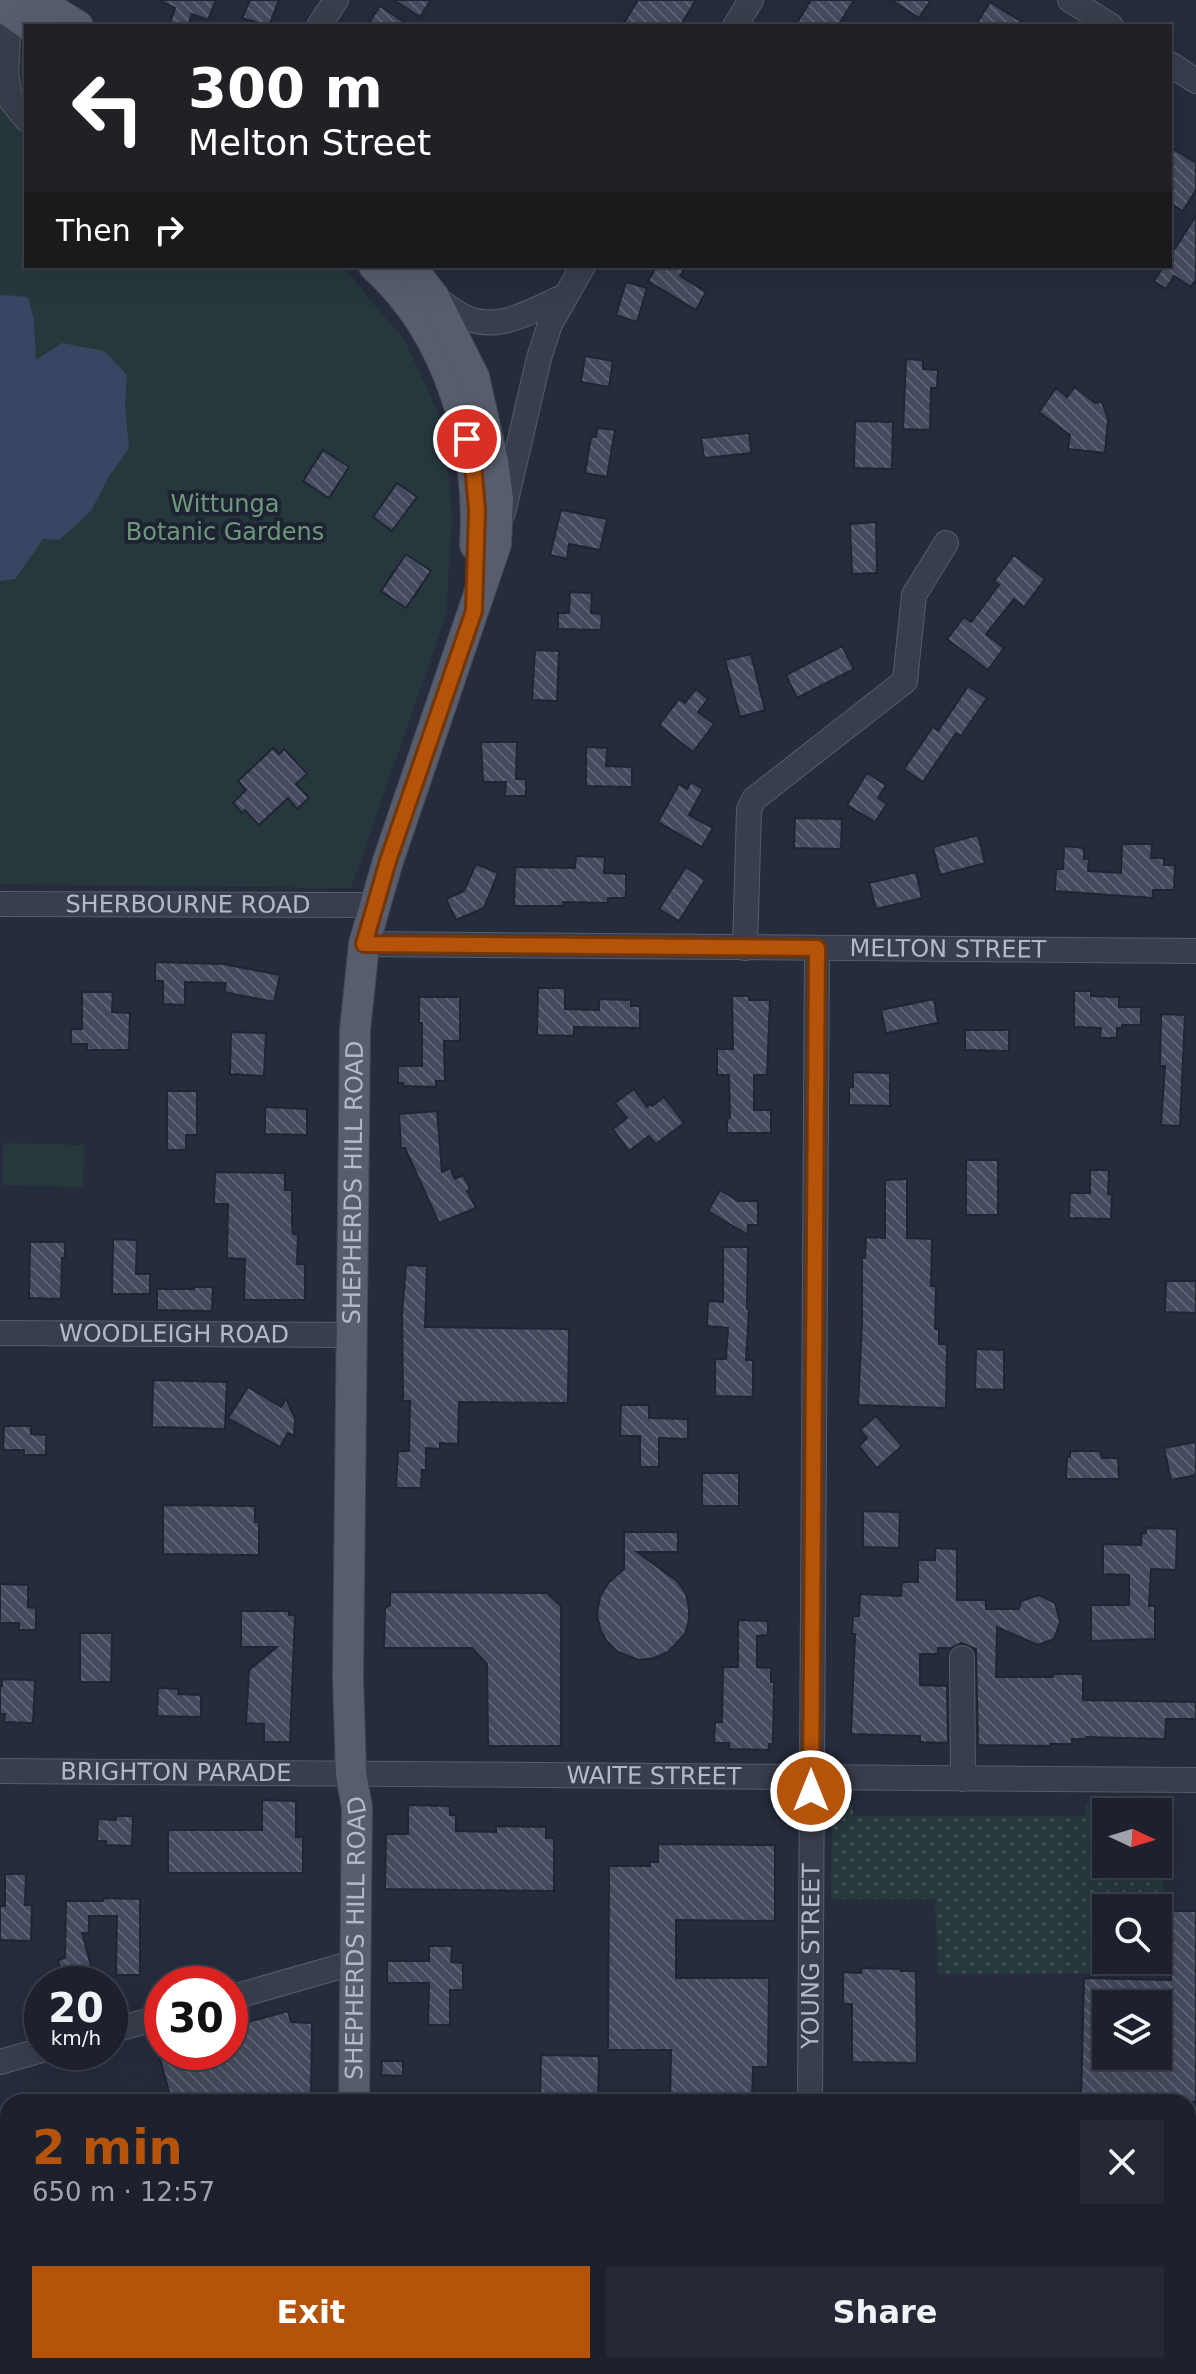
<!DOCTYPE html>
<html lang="en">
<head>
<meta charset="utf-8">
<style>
	body { margin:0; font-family:"DejaVu Sans",sans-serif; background:#252935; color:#f1f3f6; height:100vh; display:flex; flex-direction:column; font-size:30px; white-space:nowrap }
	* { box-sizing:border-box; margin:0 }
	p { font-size:26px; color:#a0a3aa }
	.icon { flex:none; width:44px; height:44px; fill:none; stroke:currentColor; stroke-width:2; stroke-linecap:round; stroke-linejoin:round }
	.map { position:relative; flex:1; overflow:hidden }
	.side { position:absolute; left:0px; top:2094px; width:1196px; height:280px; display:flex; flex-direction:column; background:#1c212d; border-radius:24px 24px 0 0; box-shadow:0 8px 32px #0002,0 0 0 2px #3a3e49 }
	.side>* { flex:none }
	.hud { position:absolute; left:24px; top:24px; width:1148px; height:244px; border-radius:0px; box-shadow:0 8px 32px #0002,0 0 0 2px #3a3e49; background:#202124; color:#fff; overflow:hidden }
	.needle { width:52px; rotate:94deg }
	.fabs { position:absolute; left:1092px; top:1798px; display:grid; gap:16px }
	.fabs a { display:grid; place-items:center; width:80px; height:80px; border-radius:0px; background:#1c212d; box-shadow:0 8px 32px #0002,0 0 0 2px #3a3e49; font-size:40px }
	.speed { position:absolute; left:24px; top:1966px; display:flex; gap:16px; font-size:40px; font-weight:700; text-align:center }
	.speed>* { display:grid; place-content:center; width:104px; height:104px; border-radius:50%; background:#1c212d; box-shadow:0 8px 32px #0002,0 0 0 2px #3a3e49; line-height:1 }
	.speed small { font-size:20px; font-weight:400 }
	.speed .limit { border:12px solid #d22; background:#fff; color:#111 }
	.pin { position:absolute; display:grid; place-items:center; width:68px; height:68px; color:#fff; margin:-34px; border:4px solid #fff; border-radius:50%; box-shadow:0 2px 8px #0007 }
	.me { position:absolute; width:88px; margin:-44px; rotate:0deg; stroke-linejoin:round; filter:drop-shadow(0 0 6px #0008) }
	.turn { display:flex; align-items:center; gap:28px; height:168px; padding:0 32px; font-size:36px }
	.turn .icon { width:104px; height:104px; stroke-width:2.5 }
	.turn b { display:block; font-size:56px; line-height:68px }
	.then { display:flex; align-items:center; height:76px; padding:0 32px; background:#0003; gap:16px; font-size:30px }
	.round { display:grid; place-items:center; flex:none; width:84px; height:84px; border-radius:0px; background:#252935 }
	.summary { display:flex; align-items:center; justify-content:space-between; height:136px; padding:0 32px }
	h1 { font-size:48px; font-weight:700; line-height:60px; color:#b45309 }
	.primary-button { display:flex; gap:16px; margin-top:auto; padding:16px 32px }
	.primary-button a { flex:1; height:92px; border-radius:0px; background:#b45309; color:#fff; font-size:32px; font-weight:700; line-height:92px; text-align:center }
	.primary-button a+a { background:#252935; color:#f1f3f6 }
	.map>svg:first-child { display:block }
	.park { fill:url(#park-dots); fill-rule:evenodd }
	.garden { fill:#27383d }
	.water { fill:#394563 }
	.building { fill:url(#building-back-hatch); stroke:#202533; stroke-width:2; fill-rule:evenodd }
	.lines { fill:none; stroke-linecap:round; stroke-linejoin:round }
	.minor-casing { stroke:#575c6a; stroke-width:26 }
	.major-casing { stroke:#424755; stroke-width:32 }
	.minor { stroke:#393e4d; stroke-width:24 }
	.major { stroke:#575d6c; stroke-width:30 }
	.route-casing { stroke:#753606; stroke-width:20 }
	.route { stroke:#b45309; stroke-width:14 }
	.labels { text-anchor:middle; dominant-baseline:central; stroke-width:8; stroke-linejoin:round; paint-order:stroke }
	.park-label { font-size:24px; fill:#6d987c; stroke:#1e2331 }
	.street-label { font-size:24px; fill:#b4b9c8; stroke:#1e2331 }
</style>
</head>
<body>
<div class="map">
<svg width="1196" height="2374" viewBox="0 0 1196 2374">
	<defs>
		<pattern id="park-dots" width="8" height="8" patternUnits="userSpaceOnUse" patternTransform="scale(2)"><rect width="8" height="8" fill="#27383d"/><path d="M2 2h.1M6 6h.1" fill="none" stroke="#445358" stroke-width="1.8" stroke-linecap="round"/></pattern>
		<pattern id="building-back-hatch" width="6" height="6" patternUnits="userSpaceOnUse" patternTransform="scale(2)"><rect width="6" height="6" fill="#444b5e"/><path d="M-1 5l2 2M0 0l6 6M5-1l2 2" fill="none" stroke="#5d6374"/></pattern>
	</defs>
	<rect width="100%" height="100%" fill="#252c3c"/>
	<!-- park -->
	<path class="park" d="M 1162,1802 L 1163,1973 L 938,1974 L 935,1899 L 831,1899 L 832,1812 L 838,1804 L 853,1804 L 853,1816 L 1085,1816 L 1086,1803 ZM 1106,1812 L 1158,1812 L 1158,1864 L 1106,1864 ZM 1106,1908 L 1158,1908 L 1158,1960 L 1106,1960 Z"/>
	<!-- garden -->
	<g class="garden">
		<polygon points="0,39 26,57 26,266 342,266 405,341 444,425 452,516 446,615 351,888 0,884"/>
		<polygon points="3,1143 84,1145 83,1187 2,1185"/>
	</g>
	<!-- water -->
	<polygon class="water" points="4,295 28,297 34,321 36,360 62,343 104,351 127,375 125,407 129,448 109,476 91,511 59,540 43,539 15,579 0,581 0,296"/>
	<!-- building -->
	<g class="building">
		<polygon points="158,0 216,0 208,20 192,14 188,26 170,23 175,8"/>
		<polygon points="250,0 279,0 269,26 242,18"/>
		<polygon points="394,0 431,0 420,17"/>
		<polygon points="638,0 696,0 680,26 622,26"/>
		<polygon points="811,0 854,0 838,26 795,26"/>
		<polygon points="891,0 931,0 919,18"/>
		<polygon points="990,2 1028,26 975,26"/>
		<polygon points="380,6 410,26 367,26"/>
		<polygon points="1170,147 1196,163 1196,190 1183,211 1170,203"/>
		<polygon points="1196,216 1196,279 1191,287 1174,276 1166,289 1154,281 1164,266 1170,266 1170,256"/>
		<polygon points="657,266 686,266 680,276 706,292 696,310 648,281"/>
		<polygon points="626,282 647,288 637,322 616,315"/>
		<polygon points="585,356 613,361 609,387 581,382"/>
		<polygon points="906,359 923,360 923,369 938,370 937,388 931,388 930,430 903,429"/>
		<polygon points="1075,387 1095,403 1102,402 1108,419 1105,453 1068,449 1070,435 1039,412 1056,388 1067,397"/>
		<polygon points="855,421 893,422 892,469 854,468"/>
		<polygon points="598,428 615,430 607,477 585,473 591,437 596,437"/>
		<polygon points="749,433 751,453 704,458 701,438"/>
		<polygon points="323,450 349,467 329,498 303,481"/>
		<polygon points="397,483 417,497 392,531 373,517"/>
		<polygon points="561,510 607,519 600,550 569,544 567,559 550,555"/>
		<polygon points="876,522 877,573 852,574 850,524"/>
		<polygon points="406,554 431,571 406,608 381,591"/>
		<polygon points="1014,555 1045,579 1024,607 1014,599 986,634 1004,648 988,670 947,639 964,617 971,622 999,585 994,581"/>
		<polygon points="570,592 592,593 591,613 602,614 601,630 558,629 558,613 569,613"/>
		<polygon points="842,646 854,669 797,698 786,675"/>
		<polygon points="535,650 559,651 557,701 532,700"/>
		<polygon points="751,654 765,710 740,717 725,660"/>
		<polygon points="968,686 987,698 961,736 956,733 923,782 904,769 933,727 938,731"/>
		<polygon points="696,689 708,699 698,712 714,724 693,752 659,725 679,699 685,703"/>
		<polygon points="481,742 517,742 516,779 526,779 526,796 505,796 506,782 483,782"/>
		<polygon points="586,747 607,748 606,766 632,767 632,787 586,786"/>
		<polygon points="273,748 279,754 284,749 307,774 296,784 309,798 297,809 288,798 259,825 245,810 242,813 233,803 246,790 238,781"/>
		<polygon points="867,773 886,785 878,798 887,804 875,822 847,805"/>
		<polygon points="691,782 703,789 689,815 713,828 702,847 658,822 679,784 687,789"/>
		<polygon points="795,818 842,819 841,849 794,848"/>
		<polygon points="978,835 985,863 940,875 933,847"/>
		<polygon points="1122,844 1152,844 1151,858 1164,858 1164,865 1175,865 1174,890 1153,890 1153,898 1055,891 1056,869 1063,869 1064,846 1084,848 1084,859 1089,859 1088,871 1121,873"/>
		<polygon points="576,856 605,857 604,873 626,874 626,898 608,898 608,903 563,902 563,906 514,906 515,867 575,868"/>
		<polygon points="476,864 498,873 484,908 456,920 446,899 464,891"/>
		<polygon points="686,867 705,880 679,921 659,909"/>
		<polygon points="916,872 922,898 876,909 869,883"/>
		<polygon points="155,962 223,964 280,975 274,1002 224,992 226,983 185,982 185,1005 163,1004 163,981 155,981"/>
		<polygon points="538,988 565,988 565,1009 599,1010 599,999 631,1000 631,1006 640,1006 640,1028 574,1027 574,1036 537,1035"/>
		<polygon points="1074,991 1091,991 1091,996 1119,997 1119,1007 1141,1007 1141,1025 1122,1025 1122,1028 1117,1028 1117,1038 1100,1038 1101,1028 1074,1027"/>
		<polygon points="82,992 113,992 112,1012 130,1013 129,1050 87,1050 87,1044 71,1044 71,1029 82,1029"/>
		<polygon points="732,996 749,996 749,1000 770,1000 767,1075 754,1075 754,1110 771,1110 771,1133 727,1133 727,1119 730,1118 729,1075 717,1075 717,1049 733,1049"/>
		<polygon points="419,997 460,997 460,1041 444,1041 445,1081 436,1081 436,1087 403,1086 403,1083 398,1083 398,1066 422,1066 422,1023 419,1023"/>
		<polygon points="934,999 938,1023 886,1033 881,1010"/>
		<polygon points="1161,1014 1185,1015 1180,1126 1161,1125 1165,1066 1160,1066"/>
		<polygon points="965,1030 1009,1030 1009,1051 965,1050"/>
		<polygon points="231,1032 266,1033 264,1076 230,1074"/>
		<polygon points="853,1072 890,1073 890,1106 849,1105 849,1087 853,1087"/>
		<polygon points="634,1089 647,1107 650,1104 652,1106 664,1097 684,1123 656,1144 649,1136 629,1151 613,1129 627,1118 615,1103"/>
		<polygon points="167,1091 197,1091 197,1135 186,1135 186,1150 167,1150"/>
		<polygon points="265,1107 307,1109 307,1135 265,1134"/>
		<polygon points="437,1111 442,1172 450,1168 455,1179 463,1175 470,1189 467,1191 476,1208 439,1223 405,1148 401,1148 399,1114"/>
		<rect x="966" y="1160" width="32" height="55"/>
		<polygon points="1090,1170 1109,1170 1108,1194 1112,1194 1111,1219 1069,1218 1070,1193 1090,1193"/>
		<polygon points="215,1172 285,1173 285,1190 292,1190 292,1225 293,1234 298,1234 297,1264 305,1264 305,1300 244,1300 245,1259 227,1258 228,1204 214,1204"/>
		<polygon points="907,1179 907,1238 932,1239 931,1286 936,1286 935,1329 939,1329 939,1344 947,1344 946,1408 858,1405 862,1325 862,1258 865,1258 866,1237 885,1238 885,1180"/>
		<polygon points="720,1190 738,1201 758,1201 758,1225 748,1225 748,1235 708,1211"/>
		<polygon points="113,1239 137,1240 136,1274 150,1274 150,1294 112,1294"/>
		<polygon points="30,1242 65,1242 65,1258 62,1258 61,1299 29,1298"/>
		<polygon points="723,1247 748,1247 747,1309 749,1309 746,1360 753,1360 753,1397 715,1396 715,1359 726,1359 728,1328 707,1326 708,1301 723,1302"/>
		<polygon points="406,1265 427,1266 425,1327 569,1329 568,1403 459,1402 458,1444 440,1443 440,1449 426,1448 426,1470 422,1470 421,1488 396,1488 398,1451 409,1451 410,1401 403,1401 402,1313"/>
		<polygon points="1166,1281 1196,1281 1196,1313 1165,1312"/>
		<polygon points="194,1287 213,1287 212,1311 157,1310 157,1289 194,1289"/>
		<polygon points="976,1349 1004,1350 1004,1390 975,1389"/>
		<polygon points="153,1380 227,1382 225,1429 152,1427"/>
		<polygon points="248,1387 281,1407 286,1399 295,1418 294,1436 288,1433 280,1447 228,1418"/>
		<polygon points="621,1405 649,1405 649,1418 688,1419 688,1439 659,1438 659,1467 640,1467 640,1436 620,1436"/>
		<polygon points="876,1416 902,1446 877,1468 859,1446 867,1438 860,1430"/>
		<polygon points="4,1426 31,1426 31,1434 46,1435 46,1455 24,1455 24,1450 3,1450"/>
		<polygon points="1196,1442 1196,1475 1171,1480 1164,1448"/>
		<polygon points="1070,1451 1100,1451 1102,1458 1118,1458 1119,1479 1066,1479 1067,1457 1070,1457"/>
		<rect x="702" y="1473" width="37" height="33"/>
		<polygon points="163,1505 255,1506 255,1522 259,1522 259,1555 163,1554"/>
		<polygon points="863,1511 900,1512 899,1548 863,1547"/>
		<polygon points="1146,1528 1177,1529 1176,1570 1151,1569 1149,1606 1155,1606 1155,1639 1091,1641 1091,1605 1129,1605 1129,1575 1103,1574 1103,1544 1141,1545 1142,1533 1146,1533"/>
		<polygon points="624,1532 678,1532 678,1552 637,1552 677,1581 686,1594 689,1608 689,1620 685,1634 668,1652 654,1658 639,1660 618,1652 606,1640 600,1629 597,1614 600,1597 608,1583 624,1569"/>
		<polygon points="935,1548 957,1549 957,1600 986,1600 986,1609 1019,1609 1021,1601 1039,1595 1055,1603 1060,1622 1054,1639 1038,1645 997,1627 996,1677 1053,1677 1053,1674 1083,1674 1083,1700 1196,1702 1196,1719 1166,1719 1165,1739 1086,1737 1086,1739 1072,1739 1072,1744 1050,1744 1050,1746 978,1745 976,1649 961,1643 951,1648 938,1648 938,1654 920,1654 920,1685 947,1686 948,1743 920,1742 920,1736 851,1734 855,1634 852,1634 853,1616 859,1616 860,1594 901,1596 902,1582 918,1582 918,1560 935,1560"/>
		<polygon points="0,1584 28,1585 28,1607 36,1608 36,1630 19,1630 19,1623 0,1623"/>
		<polygon points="390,1592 547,1593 561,1606 561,1746 488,1746 487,1664 472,1648 384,1648 385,1608 390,1605"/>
		<polygon points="241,1611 289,1611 289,1615 295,1615 290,1742 264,1742 264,1724 246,1723 249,1670 277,1647 241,1647"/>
		<polygon points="738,1620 768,1621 768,1635 757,1636 757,1667 771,1668 771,1682 774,1682 773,1744 769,1744 769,1750 729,1749 729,1743 714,1743 715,1722 722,1722 723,1667 738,1667"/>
		<polygon points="80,1633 112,1633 111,1682 80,1682"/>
		<polygon points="2,1679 35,1680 33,1723 4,1722 5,1714 0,1714 0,1686 2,1686"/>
		<polygon points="158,1688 179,1689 178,1694 201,1695 201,1717 157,1716"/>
		<polygon points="262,1800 296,1801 296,1837 303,1837 303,1873 168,1873 168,1830 262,1830"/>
		<polygon points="408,1805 450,1806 450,1815 456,1815 456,1831 496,1832 496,1826 546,1827 546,1838 554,1838 554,1891 385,1889 386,1834 408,1834"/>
		<polygon points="116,1816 133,1816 132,1846 106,1845 106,1841 97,1841 98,1819 116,1820"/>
		<polygon points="658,1844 775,1845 775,1921 676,1920 676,1978 769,1978 768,2067 753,2067 752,2102 670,2102 671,2050 608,2050 609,1866 650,1866 650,1862 658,1862"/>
		<polygon points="5,1874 26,1874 25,1905 32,1905 31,1941 0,1940 0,1906 5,1906"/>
		<polygon points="103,1898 140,1899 140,1975 116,1975 117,1916 89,1916 89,1933 82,1933 95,1980 79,1984 64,1984 58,1960 65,1958 66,1901 103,1901"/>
		<path d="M 1171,1911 L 1196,1911 L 1196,2102 L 1081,2102 L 1084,1978 L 1171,1980 ZM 1106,2004 L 1158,2004 L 1158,2056 L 1106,2056 Z"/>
		<polygon points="429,1946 452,1946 451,1962 463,1963 463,1990 450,1990 450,2025 428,2025 429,1983 387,1983 387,1961 429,1961"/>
		<polygon points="861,1968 901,1969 901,1971 916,1971 917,2063 852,2062 852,2004 843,2004 843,1972 861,1973"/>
		<polygon points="288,2011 291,2022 312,2023 311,2102 172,2102 158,2052 230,2052 230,2027"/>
		<polygon points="541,2055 599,2056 598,2102 540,2102"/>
		<polygon points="382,2061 403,2061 403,2076 381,2075"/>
	</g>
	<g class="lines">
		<defs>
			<g id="minor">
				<polyline points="1070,0 1111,26"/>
				<polyline points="20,19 8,35 6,74 10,99 26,119"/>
				<polyline points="319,26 336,0"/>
				<polyline points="735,26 751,0"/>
				<polyline points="1170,64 1196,81"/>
				<path d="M 434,297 C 444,304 455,313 467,318 C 500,332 533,310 563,297"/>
				<polyline points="503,513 539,358 550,324 583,266"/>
				<path id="s1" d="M 0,904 L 375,905"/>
				<path id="s2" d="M 364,944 L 1196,951"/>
				<polyline points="745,948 749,810 754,799 905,681 914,595 946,543"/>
				<path id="s3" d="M 0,1333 L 350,1335"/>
				<polyline points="962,1658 963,1779"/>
				<path id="s4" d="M 0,1771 L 1196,1780"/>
				<polyline points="230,1998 356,1962"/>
				<polyline points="110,2031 162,2017"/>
				<polyline points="0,2062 42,2050"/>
				<path id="s5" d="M 810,2102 L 817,948"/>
				<polyline points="256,2367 296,2374"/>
			</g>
			<g id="major">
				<polyline points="36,0 78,26"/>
				<polyline points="0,5 30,26"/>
				<path d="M 374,266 C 450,334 481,446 475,545"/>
				<path id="s6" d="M 354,2102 L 357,1807 L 351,1774 L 348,1678 L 355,1030 L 364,944 L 388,861 L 496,544 L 498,499 L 493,461 L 474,377 L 434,297 L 410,266"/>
				<polyline points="1188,2200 1196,2202"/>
				<polyline points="1188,2229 1196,2230"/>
				<polyline points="308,2366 312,2374"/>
				<polyline points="382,2374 386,2366"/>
			</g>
		</defs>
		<!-- minor casing -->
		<use href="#minor" class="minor-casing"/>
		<!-- major casing -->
		<use href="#major" class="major-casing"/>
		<!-- minor -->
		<use href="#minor" class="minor"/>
		<!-- major -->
		<use href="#major" class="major"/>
	</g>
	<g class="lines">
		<defs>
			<polyline id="route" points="467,439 473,464 477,510 474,611 388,861 364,944 817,948 811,1791"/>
		</defs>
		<!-- route casing -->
		<use href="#route" class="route-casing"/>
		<!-- route -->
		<use href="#route" class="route"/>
	</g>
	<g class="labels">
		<!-- park labels -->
		<g class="park-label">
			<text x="225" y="504">Wittunga<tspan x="225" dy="28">Botanic Gardens</tspan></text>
		</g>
		<!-- street labels -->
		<g class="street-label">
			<text stroke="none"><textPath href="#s1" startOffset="188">SHERBOURNE ROAD</textPath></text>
			<text stroke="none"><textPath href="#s2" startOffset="584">MELTON STREET</textPath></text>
			<text stroke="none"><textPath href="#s6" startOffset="920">SHEPHERDS HILL ROAD</textPath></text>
			<text stroke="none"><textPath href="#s3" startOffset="174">WOODLEIGH ROAD</textPath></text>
			<text stroke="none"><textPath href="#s4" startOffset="176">BRIGHTON PARADE</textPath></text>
			<text stroke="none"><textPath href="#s4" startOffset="654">WAITE STREET</textPath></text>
			<text stroke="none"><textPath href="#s6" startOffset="164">SHEPHERDS HILL ROAD</textPath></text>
			<text stroke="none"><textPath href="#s5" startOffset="146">YOUNG STREET</textPath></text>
		</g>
	</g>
</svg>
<div class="fabs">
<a><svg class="needle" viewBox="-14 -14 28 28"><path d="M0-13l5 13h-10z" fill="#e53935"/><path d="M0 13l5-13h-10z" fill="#a0a3aa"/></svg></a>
<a><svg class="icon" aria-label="search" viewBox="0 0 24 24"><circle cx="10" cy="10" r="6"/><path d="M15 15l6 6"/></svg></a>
<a><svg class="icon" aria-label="layers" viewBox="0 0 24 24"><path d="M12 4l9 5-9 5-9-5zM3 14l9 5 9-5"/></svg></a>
</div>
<div class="speed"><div>20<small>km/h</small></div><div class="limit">30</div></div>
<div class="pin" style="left:467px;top:439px;background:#d93025"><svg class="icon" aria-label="arrive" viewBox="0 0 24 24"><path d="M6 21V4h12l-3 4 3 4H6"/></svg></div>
<svg class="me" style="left:811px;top:1791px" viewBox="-20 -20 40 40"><circle r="17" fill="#b45309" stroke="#fff" stroke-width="3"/><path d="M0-11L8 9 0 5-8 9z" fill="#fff"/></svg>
<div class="hud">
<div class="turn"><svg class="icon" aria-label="left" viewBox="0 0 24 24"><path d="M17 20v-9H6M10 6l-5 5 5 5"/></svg><div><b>300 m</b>Melton Street</div></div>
<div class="then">Then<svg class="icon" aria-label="right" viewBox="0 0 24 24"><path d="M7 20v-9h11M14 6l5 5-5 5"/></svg></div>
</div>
<section class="side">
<div class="summary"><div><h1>2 min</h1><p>650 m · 12:57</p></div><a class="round"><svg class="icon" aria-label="close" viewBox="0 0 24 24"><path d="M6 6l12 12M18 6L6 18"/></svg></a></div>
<div class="primary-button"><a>Exit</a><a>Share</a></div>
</section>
</div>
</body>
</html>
